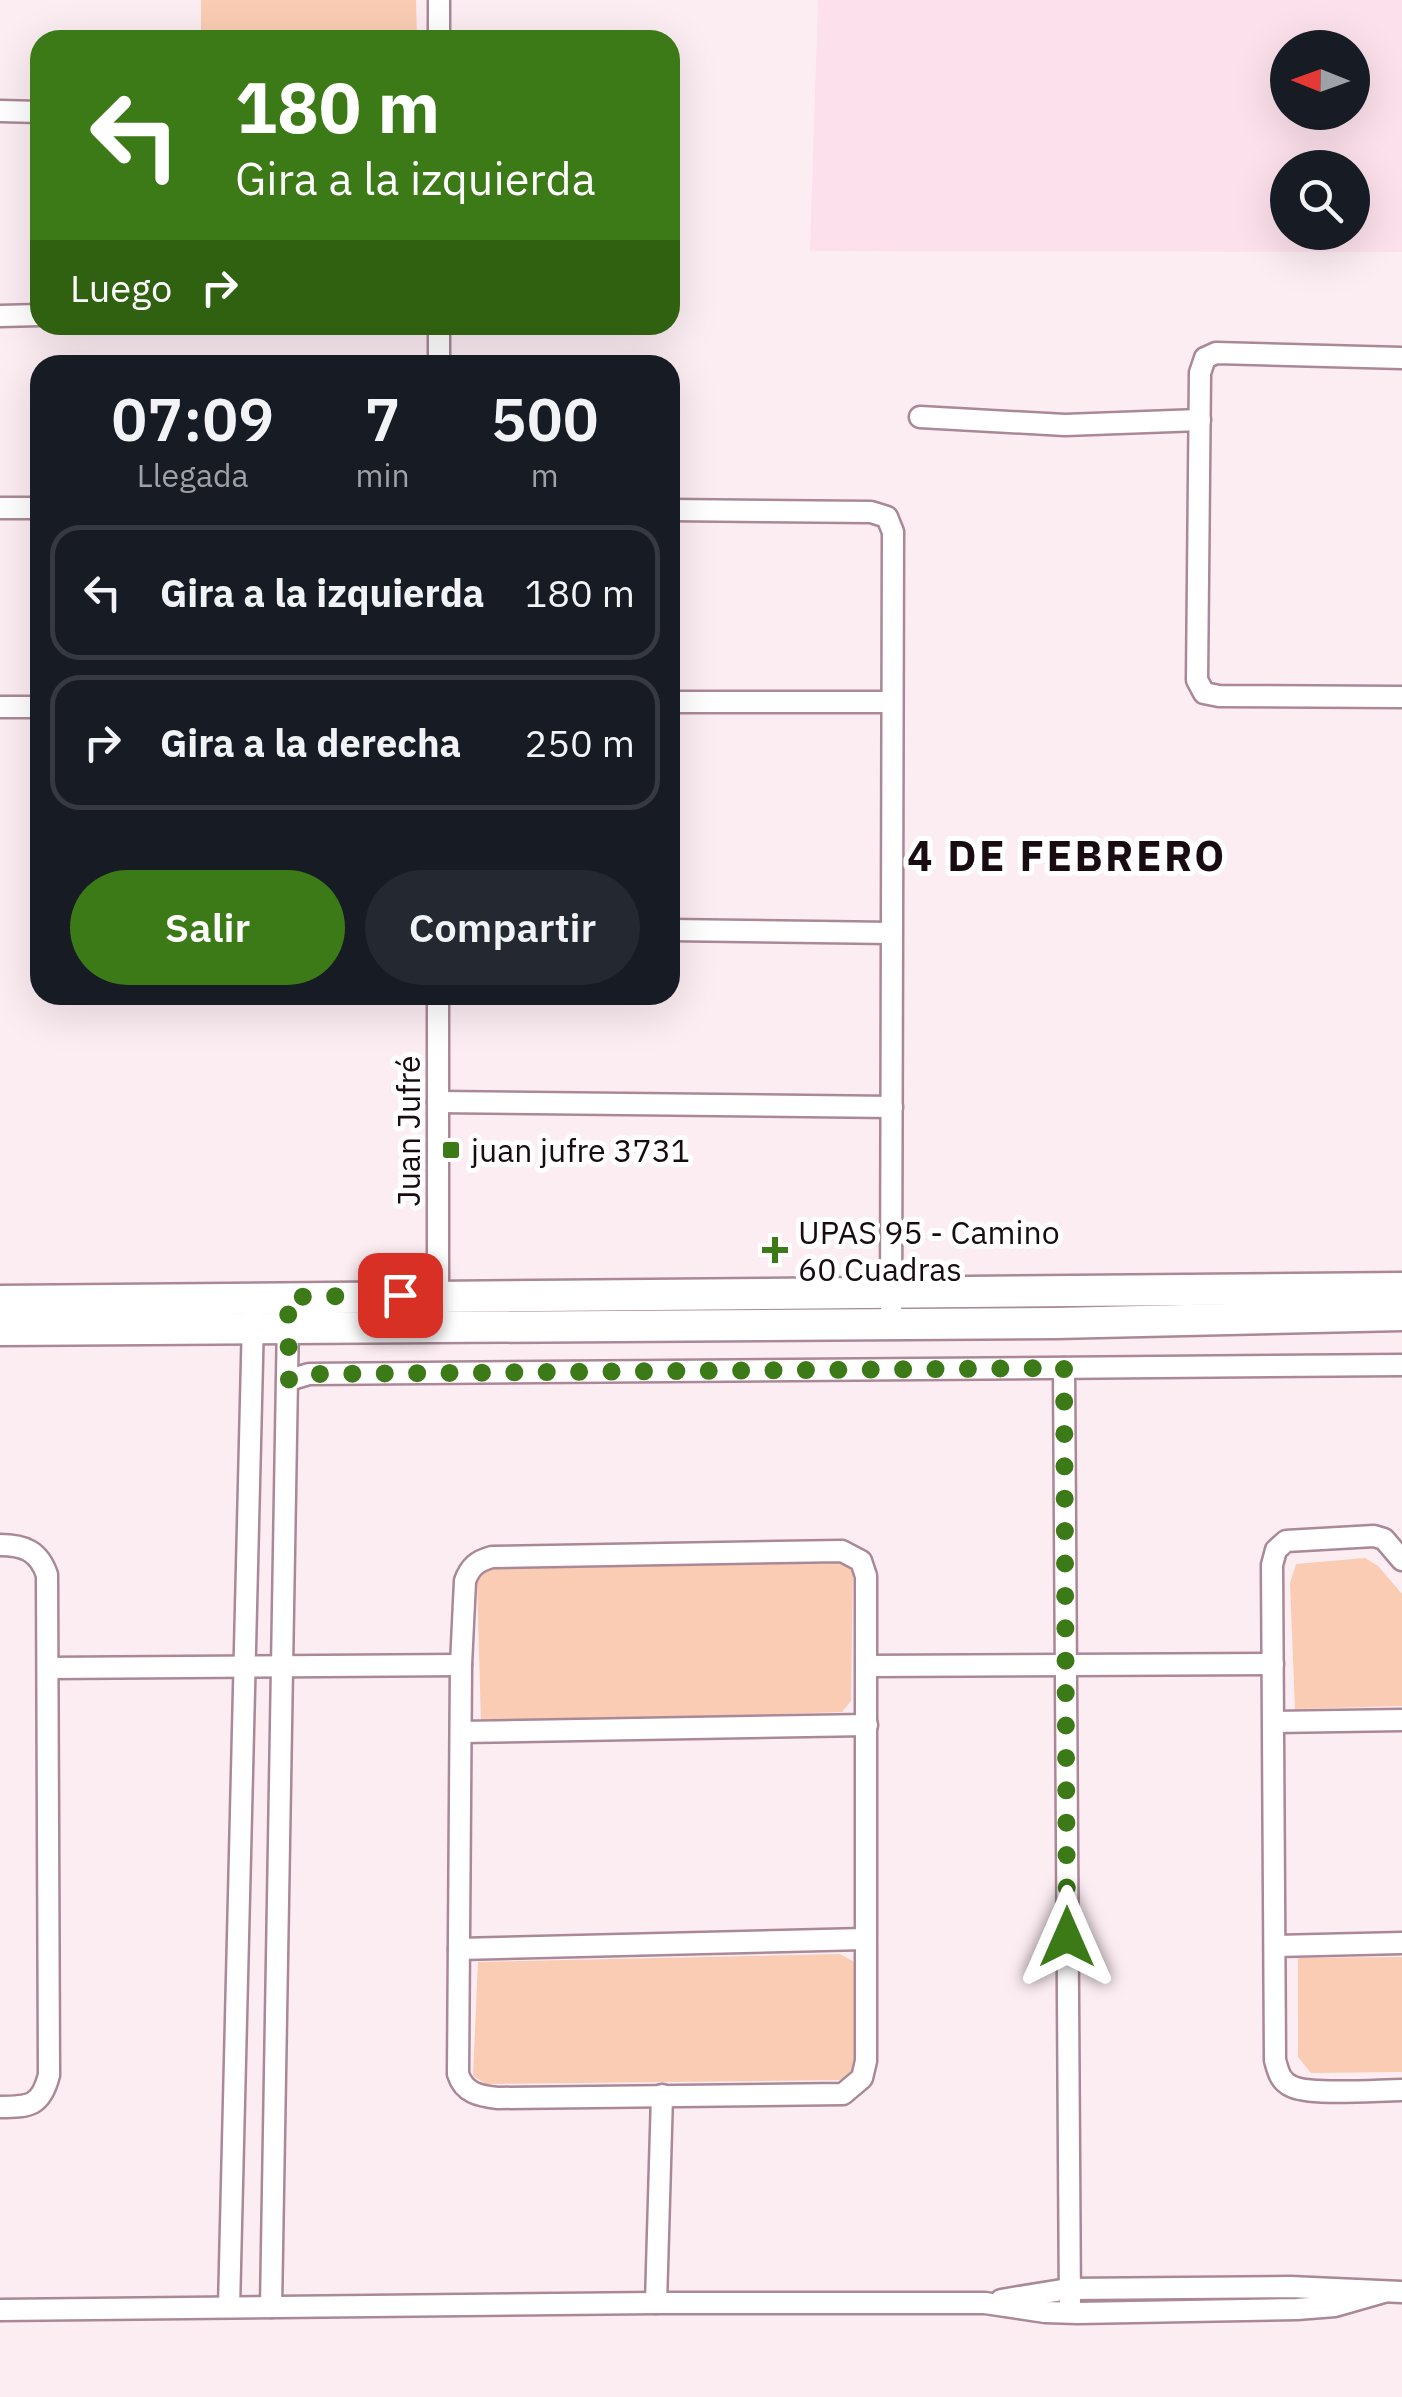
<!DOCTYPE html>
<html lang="es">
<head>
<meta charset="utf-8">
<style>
	body { margin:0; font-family:"IBM Plex Sans",sans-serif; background:#242831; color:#f1f3f6; height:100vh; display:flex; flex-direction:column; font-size:38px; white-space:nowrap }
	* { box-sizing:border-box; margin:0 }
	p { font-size:32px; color:#9ea1a6 }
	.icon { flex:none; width:55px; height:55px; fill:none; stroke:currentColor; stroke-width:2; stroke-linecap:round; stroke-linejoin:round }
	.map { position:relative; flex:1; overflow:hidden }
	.drawer { position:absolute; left:30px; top:355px; width:650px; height:650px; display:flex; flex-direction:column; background:#171b24; border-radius:30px; box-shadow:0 10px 40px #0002 }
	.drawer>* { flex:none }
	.top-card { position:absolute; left:30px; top:30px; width:650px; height:305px; border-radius:30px; box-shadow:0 10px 40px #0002; background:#3b7a16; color:#fff; overflow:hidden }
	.needle { width:65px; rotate:271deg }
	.fabs { position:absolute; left:1270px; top:30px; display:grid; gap:20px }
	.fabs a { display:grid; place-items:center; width:100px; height:100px; border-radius:50%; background:#171b24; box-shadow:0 10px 40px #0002; font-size:50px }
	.pin { position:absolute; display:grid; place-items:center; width:85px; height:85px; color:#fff; margin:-42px; border-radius:20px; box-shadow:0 5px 15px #0006 }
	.me { position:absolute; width:110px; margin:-55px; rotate:0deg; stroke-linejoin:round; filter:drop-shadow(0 0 8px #0008) }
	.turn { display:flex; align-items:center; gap:35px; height:210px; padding:0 40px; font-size:45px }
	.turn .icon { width:130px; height:130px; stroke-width:2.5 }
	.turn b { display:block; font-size:70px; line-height:85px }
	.then { display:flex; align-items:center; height:95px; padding:0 40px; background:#0003; gap:20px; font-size:38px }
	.eta { display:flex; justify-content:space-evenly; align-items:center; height:170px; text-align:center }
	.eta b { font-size:60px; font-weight:600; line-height:70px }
	.action { display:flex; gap:20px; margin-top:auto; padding:20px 40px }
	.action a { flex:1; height:115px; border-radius:60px; background:#3b7a16; color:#fff; font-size:40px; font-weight:600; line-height:115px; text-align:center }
	.action a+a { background:#242831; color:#f1f3f6 }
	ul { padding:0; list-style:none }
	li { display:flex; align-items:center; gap:30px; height:135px; margin:0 20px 15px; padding:0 20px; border:5px solid #363941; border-radius:30px }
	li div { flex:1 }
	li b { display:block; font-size:38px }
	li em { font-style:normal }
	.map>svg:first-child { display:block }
	.built { fill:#fce0ec; fill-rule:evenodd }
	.park { fill:#faccb4 }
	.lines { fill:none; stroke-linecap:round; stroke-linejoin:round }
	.street-casing { stroke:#aa8897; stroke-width:25 }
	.secondary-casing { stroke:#aa8897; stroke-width:35 }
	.street { stroke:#fff; stroke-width:20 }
	.secondary { stroke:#fff; stroke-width:30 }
	.route { stroke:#3b7a16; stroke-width:18; stroke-dasharray:0 32.4 }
	.poi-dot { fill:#3b7a16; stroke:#fff; stroke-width:4 }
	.labels { text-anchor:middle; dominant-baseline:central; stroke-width:10; stroke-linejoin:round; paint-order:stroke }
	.street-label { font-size:32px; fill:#180b11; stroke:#fff }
	.poi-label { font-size:32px; fill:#180b11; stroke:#fff; text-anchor:start }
	.district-label { font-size:42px; font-weight:bold; letter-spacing:2.5px; fill:#180b11; stroke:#fff }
</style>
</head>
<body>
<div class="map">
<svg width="1402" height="2397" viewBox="0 0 1402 2397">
	<rect width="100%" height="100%" fill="#fcedf3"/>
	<!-- built -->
	<path class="built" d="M 818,0 L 1402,0 L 1402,252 L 810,251 ZM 1288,48 L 1352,48 L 1352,112 L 1288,112 ZM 1288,168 L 1352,168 L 1352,232 L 1288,232 Z"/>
	<!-- park -->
	<g class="park">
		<polygon points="201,0 416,0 417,40 201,40"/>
		<polygon points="1365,1558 1378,1566 1402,1594 1402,1706 1295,1709 1290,1583 1296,1564"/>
		<polygon points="838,1563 849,1567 853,1574 851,1701 842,1712 481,1723 477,1581 482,1572 492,1567"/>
		<polygon points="840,1954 858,1964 855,2065 844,2080 486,2084 473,2076 478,1962"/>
		<polygon points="1402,1957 1402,2072 1311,2073 1298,2057 1298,1958"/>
	</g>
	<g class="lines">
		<defs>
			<g id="street">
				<polyline points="439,0 439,40"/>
				<polyline points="0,111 40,112"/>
				<polyline points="0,316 40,315"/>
				<polyline points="1402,358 1216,353 1205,358 1200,373 1197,680 1204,693 1219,696 1402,697"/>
				<polyline points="439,365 439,325"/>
				<polyline points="920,417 1065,425 1200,420"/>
				<polyline points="0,508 40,508"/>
				<polyline points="670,510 871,512 887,517 893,532 891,1324"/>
				<polyline points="670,702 892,702"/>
				<polyline points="0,707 40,707"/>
				<polyline points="670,930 891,933"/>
				<polyline points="438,995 438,1310"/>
				<polyline points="438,1102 892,1107"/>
				<polyline points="1064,1368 1070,2312"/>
				<polyline points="289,1380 309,1374 1402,1365"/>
				<path d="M 0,1545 C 24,1545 39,1551 47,1575 L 49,2075 C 41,2106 30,2107 0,2107"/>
				<path d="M 842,1551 L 861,1561 L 866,1576 L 866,2061 L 862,2078 L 843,2094 L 498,2098 C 479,2096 464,2093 458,2074 L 461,1665 L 465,1581 C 470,1567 477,1561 492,1557 Z"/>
				<path d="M 1402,1560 L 1384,1539 L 1374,1536 L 1286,1541 L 1276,1550 L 1272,1565 L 1275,2060 C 1278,2071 1280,2081 1291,2086 C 1309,2096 1378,2090 1402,2090"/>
				<polyline points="868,1666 1273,1664"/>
				<polyline points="49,1668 461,1665"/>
				<polyline points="1275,1722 1402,1720"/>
				<polyline points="461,1732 867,1725"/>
				<polyline points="1276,1946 1402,1943"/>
				<polyline points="459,1949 864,1939"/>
				<polyline points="1001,2300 1068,2289 1290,2287 1402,2292"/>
				<polyline points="656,2303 662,2095"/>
				<polyline points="229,2307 253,1319"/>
				<polyline points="271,2307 288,1319"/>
				<polyline points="0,2310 656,2303 985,2303 1045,2312 1078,2313 1297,2309 1335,2306 1384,2292"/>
			</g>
			<g id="secondary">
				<polyline points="0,1301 1402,1288"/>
				<polyline points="0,1330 1056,1323 1402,1315"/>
			</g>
		</defs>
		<!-- street casing -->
		<use href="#street" class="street-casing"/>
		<!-- secondary casing -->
		<use href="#secondary" class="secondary-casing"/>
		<!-- street -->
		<use href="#street" class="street"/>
		<!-- secondary -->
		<use href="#secondary" class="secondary"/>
	</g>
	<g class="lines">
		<!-- route -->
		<polyline class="route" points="400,1295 288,1297 289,1380 310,1374 1064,1368 1067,1937"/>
	</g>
	<!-- markers -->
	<g class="poi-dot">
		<rect x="441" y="1140" width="20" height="20" rx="5"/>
		<path d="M770 1235h10v10h10v10h-10v10h-10v-10h-10v-10h10z"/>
	</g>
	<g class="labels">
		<!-- street labels -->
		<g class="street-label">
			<text transform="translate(408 1131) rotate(-90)">Juan Jufré</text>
		</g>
		<!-- poi labels -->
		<g class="poi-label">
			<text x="471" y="1150">juan jufre 3731</text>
			<text x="798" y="1232">UPAS 95 - Camino<tspan x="798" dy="37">60 Cuadras</tspan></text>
		</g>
		<!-- district labels -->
		<g class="district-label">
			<text x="1067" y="855">4 DE FEBRERO</text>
		</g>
	</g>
</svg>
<div class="fabs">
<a><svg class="needle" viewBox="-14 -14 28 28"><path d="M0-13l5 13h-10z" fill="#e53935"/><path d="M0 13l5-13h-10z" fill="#9ea1a6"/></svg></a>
<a><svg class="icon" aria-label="search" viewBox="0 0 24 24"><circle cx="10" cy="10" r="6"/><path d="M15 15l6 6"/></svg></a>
</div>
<div class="pin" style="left:400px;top:1295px;background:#d93025"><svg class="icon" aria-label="arrive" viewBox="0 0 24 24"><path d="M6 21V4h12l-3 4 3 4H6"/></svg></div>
<svg class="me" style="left:1067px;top:1937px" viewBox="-20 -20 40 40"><path d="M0-17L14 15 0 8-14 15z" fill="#3b7a16" stroke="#fff" stroke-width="4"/></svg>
<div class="top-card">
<div class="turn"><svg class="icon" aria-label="left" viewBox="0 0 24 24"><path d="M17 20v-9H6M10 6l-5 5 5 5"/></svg><div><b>180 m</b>Gira a la izquierda</div></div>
<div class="then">Luego<svg class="icon" aria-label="right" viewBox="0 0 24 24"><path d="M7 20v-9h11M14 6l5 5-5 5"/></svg></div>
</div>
<section class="drawer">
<div class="eta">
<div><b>07:09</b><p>Llegada</p></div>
<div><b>7</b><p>min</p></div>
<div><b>500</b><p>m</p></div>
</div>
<ul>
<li><svg class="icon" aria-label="left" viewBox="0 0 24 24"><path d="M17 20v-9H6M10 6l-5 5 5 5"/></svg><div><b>Gira a la izquierda</b></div><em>180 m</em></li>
<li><svg class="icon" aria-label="right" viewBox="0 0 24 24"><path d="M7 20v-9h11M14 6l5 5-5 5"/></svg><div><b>Gira a la derecha</b></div><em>250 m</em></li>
</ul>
<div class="action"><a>Salir</a><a>Compartir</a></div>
</section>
</div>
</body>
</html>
